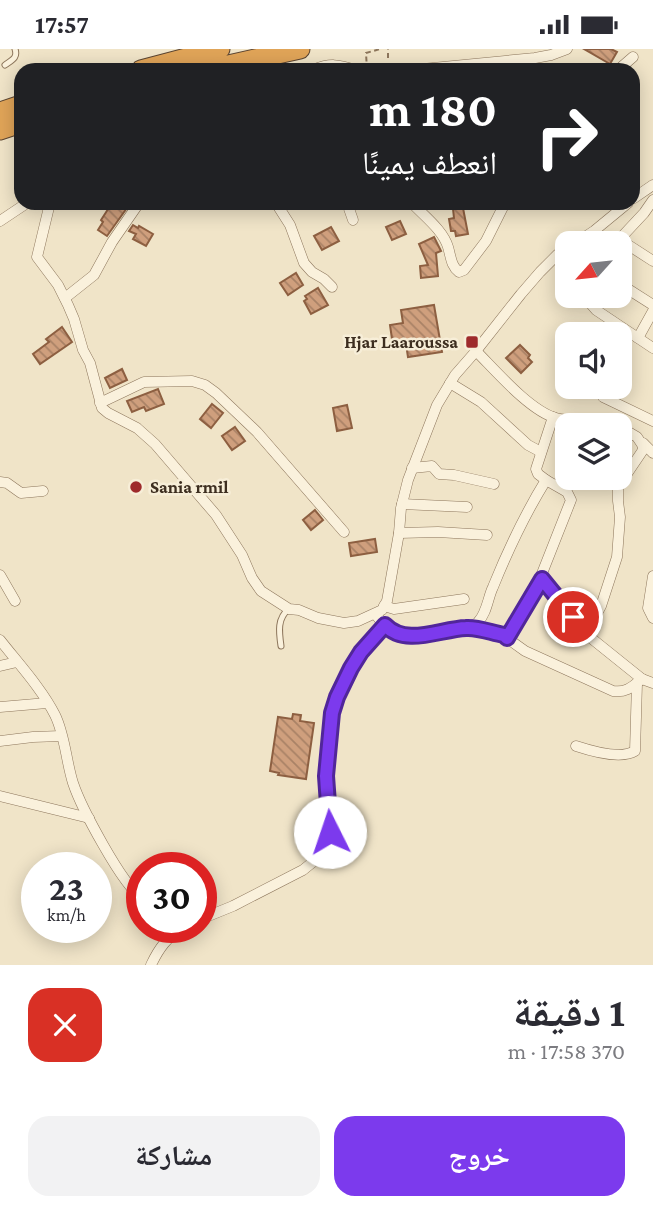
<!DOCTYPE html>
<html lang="ar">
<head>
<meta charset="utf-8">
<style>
	body { margin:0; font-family:"Crimson Pro","Noto Naskh Arabic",serif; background:#f2f2f3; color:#2b2b33; direction:rtl; height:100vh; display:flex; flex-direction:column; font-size:26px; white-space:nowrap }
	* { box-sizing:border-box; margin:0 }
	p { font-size:23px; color:#7c7c81 }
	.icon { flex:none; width:38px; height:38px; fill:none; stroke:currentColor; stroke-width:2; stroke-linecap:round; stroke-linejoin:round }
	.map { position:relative; height:916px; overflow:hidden; direction:ltr }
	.sheet { display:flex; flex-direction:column; background:#fff; flex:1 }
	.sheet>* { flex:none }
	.guide { position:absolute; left:14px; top:14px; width:626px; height:147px; border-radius:21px; box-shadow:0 4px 18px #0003; direction:rtl; background:#202124; color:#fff; overflow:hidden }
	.needle { width:46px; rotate:243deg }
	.tools { position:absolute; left:555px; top:182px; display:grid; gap:14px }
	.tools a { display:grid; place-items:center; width:77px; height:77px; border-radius:14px; background:#fff; box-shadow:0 4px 18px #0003; font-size:35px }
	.speed { position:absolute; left:21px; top:803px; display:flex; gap:14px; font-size:35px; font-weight:700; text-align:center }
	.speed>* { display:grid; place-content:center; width:91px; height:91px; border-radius:50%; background:#fff; box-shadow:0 4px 18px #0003; line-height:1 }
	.speed small { font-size:18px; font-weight:400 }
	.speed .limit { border:10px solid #d22; background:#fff; color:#111 }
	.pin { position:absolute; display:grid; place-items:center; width:60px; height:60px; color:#fff; margin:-30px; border:4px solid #fff; border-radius:50%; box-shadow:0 2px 7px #0007 }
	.me { position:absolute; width:77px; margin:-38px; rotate:356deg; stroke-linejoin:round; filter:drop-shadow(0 0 5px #0008) }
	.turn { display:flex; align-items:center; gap:24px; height:147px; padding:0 28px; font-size:32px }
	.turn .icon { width:91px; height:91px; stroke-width:2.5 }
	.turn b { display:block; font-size:49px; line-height:60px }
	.round { display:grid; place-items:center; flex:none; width:74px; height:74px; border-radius:21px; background:#f2f2f3 }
	.overview { display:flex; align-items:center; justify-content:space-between; height:119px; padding:0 28px }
	h1 { font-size:42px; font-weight:700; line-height:52px }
	.cta { display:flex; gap:14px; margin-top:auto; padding:14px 28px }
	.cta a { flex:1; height:80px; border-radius:21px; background:#7c3aed; color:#fff; font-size:28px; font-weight:700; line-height:80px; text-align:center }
	.cta a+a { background:#f2f2f3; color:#2b2b33 }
	.status { display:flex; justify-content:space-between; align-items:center; height:49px; padding:0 35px; background:#fff; direction:ltr }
	.status svg { height:19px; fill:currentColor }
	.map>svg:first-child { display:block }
	.building { fill:url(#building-back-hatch); stroke:#8d5f41; stroke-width:2 }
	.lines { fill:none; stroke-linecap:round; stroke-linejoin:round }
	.lane-casing { stroke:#8d765c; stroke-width:7 }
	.street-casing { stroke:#8d765c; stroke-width:11 }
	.highway-casing { stroke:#5b4430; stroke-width:21 }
	.path { stroke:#8d765c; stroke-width:2; stroke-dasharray:5 3.5; stroke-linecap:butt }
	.lane { stroke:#faf1dc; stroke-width:5 }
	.street { stroke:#faf1dc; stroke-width:10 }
	.highway { stroke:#e0a458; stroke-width:19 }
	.route-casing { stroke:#51269a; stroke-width:18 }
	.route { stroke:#7c3aed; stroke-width:12 }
	.poi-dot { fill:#9e2a2b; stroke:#f7eed8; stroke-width:2.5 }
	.labels { text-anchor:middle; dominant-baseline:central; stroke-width:5; stroke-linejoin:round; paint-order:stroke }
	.poi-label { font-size:18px; font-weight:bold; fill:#3d2e20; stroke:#f7eed8; text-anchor:end }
</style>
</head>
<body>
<div class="status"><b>17:57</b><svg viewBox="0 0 49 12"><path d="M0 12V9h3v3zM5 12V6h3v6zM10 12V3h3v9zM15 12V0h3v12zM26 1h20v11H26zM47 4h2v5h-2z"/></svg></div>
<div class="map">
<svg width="653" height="916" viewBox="0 0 653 916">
	<defs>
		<pattern id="building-back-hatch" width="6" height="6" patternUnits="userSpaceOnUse" patternTransform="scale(1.75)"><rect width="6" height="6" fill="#cf9f7d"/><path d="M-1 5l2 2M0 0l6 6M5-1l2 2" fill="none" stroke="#a98266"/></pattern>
	</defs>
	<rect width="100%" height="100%" fill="#f0e4c8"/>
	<!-- building -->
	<g class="building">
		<polygon points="584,0 611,0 617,3 610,15"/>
		<polygon points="112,154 126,154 129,156 107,187 98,181 103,173 101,171"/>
		<polygon points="463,159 468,185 456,187 455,182 451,182 449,170 454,169 453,160"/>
		<polygon points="400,172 406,185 392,191 386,178"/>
		<polygon points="133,176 138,179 139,177 153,185 146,197 133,190 136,185 129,182"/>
		<polygon points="331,178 339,192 322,201 314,187"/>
		<polygon points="434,188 441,202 436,204 438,227 421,229 420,217 428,216 419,195"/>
		<polygon points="296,224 303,236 288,246 280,234"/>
		<polygon points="318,239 328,256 311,265 304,252 307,250 305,247"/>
		<polygon points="434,256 442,303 408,308 406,295 393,297 390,276 403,274 401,261"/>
		<polygon points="62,278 72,293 40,315 33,305 49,293 46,290"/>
		<polygon points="520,296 530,306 528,309 532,313 521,324 506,309"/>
		<polygon points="122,320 127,331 110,339 105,329"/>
		<polygon points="158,340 164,355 146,362 144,358 132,363 127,352"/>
		<polygon points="212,355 223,364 211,379 200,370"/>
		<polygon points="347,356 352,379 337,382 333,359"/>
		<polygon points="235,378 245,392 232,401 222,387"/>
		<polygon points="315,461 323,471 311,481 303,471"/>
		<polygon points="375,490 377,503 351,507 349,494"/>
		<polygon points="293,665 301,666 300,672 314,674 306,730 278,726 279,724 270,722 278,668 292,670"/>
	</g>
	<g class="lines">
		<defs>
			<g id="lane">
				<path d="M 5,16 C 12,11 18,9 15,0"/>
				<path d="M 281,597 C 279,583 277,569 289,560"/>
			</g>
			<g id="street">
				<path d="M 313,21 C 329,14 339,15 355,21"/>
				<polyline points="412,21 535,9 551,6 567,0"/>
				<polyline points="618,21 633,8"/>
				<polyline points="634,149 653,136"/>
				<polyline points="50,154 37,208 58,236 68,256 74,270 83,301 90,314 102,359 108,364 137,379 155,395 216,466 242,506 252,529 261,542 289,560 299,561 318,569 344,574 358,572 382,561 387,552 399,484 401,459 408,431 437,356 455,326 476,302 521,245 540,223 558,205 567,200"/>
				<polyline points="276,154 290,176 304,214 312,223 324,230 332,238"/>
				<polyline points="347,154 353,171"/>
				<path d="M 412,154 C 424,167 443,181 448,198 C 451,208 451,217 459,223 L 464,221 L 486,192 L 505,154"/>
				<polyline points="0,172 27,154"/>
				<polyline points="619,190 653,212"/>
				<polyline points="576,194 594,182 628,154"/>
				<polyline points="616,194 644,164 653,151"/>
				<polyline points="620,235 653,256"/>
				<polyline points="587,247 589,253 596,261 653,299"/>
				<polyline points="65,249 94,226 112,193 139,154"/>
				<polyline points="638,289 653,262"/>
				<path d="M 476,302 C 496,322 530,362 556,369 C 567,372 578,370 589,371 C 598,372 607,374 616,376"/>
				<polyline points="450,334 481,353 528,396 541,403"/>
				<polyline points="603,348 653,372"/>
				<polyline points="100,354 144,333 192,332 205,336 216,344 257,383 344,483"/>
				<polyline points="643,394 653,404"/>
				<polyline points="412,419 432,417 439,425 454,426 494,435"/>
				<polyline points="546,431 538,425 536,420 553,368"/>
				<polyline points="0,433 7,434 21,444 43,442"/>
				<polyline points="402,455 467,458"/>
				<polyline points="399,484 438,483 487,486"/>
				<polyline points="0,526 15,552"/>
				<polyline points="653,527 648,559 653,569"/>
				<polyline points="384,557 394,560 464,550"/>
				<path d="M 375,565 C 382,573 389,583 399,586 C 410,589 472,580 478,573 C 487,564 488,548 493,538 C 508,501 525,465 546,431 L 567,443 L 571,451 L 541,527 L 545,535 L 586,585 L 601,557 L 617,508 L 620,468 L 618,452 L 618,438 L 643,401 L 643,397 L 637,388 L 620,378"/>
				<path d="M 468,578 L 504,587 L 525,602 L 613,642 C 626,644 632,638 642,630 L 653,634"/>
				<polyline points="586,585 642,630"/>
				<polyline points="507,589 533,544 542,530"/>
				<path d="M 0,591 C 18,614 42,640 55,666 C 65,686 66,712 73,734 C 81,758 122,836 142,849"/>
				<polyline points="0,617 17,613"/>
				<polyline points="0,658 47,654"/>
				<polyline points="0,692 33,688 61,687"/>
				<path d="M 576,697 C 591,702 620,711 635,702 L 637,634"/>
				<polyline points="0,747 89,769"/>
				<polyline points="201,870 233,857 303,821 324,804 328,796 329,783 326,727 332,664 337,648 351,619 361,603 385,576"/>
				<path d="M 151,916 C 159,899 167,888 184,878"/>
			</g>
			<g id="highway">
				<polyline points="141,21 220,0"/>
				<polyline points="206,21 300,0"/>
				<polyline points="0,63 21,56"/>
				<polyline points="0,81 21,74"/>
			</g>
		</defs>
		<!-- lane casing -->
		<use href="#lane" class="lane-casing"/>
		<!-- street casing -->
		<use href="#street" class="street-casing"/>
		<!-- highway casing -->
		<use href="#highway" class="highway-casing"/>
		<!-- path -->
		<g class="path">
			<polyline points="388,9 388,0"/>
			<polyline points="367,21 366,4 380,0"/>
		</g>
		<!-- lane -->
		<use href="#lane" class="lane"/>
		<!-- street -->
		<use href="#street" class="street"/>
		<!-- highway -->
		<use href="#highway" class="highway"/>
	</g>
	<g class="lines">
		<defs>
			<path id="route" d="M 330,783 L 326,727 L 332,664 L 337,648 L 351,619 L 361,603 L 385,576 C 406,598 440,580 466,579 C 478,578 492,584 504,586 L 507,589 L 542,530 L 573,568"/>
		</defs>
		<!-- route casing -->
		<use href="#route" class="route-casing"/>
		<!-- route -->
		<use href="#route" class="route"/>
	</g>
	<!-- markers -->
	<g class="poi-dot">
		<rect x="465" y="286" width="14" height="14" rx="3.5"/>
		<circle cx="136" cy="438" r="7"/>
	</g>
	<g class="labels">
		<!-- poi labels -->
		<g class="poi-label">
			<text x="458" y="293">Hjar Laaroussa</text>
			<text x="150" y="438" text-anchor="start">Sania rmil</text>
		</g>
	</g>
</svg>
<div class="tools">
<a><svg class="needle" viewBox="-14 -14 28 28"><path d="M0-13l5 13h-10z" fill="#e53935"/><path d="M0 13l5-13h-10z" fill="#7c7c81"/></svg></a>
<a><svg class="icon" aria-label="sound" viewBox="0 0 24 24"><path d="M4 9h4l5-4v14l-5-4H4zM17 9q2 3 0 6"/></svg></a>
<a><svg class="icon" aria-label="layers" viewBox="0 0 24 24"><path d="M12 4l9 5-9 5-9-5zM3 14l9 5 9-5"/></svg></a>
</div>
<div class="speed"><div>23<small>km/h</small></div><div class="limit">30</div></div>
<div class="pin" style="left:573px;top:568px;background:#d93025"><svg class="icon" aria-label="arrive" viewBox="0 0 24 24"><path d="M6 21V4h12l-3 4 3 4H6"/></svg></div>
<svg class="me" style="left:330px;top:783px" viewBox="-20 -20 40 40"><circle r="19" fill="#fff"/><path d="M0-13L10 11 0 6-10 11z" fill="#7c3aed"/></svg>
<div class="guide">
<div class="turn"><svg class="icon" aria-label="right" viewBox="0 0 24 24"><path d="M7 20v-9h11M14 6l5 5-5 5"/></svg><div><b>180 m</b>انعطف يمينًا</div></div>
</div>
</div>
<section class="sheet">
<div class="overview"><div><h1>1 دقيقة</h1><p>370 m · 17:58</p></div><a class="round" style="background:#d93025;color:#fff"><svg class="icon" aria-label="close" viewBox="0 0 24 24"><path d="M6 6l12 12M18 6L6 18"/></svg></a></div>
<div class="cta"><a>خروج</a><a>مشاركة</a></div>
</section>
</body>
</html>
